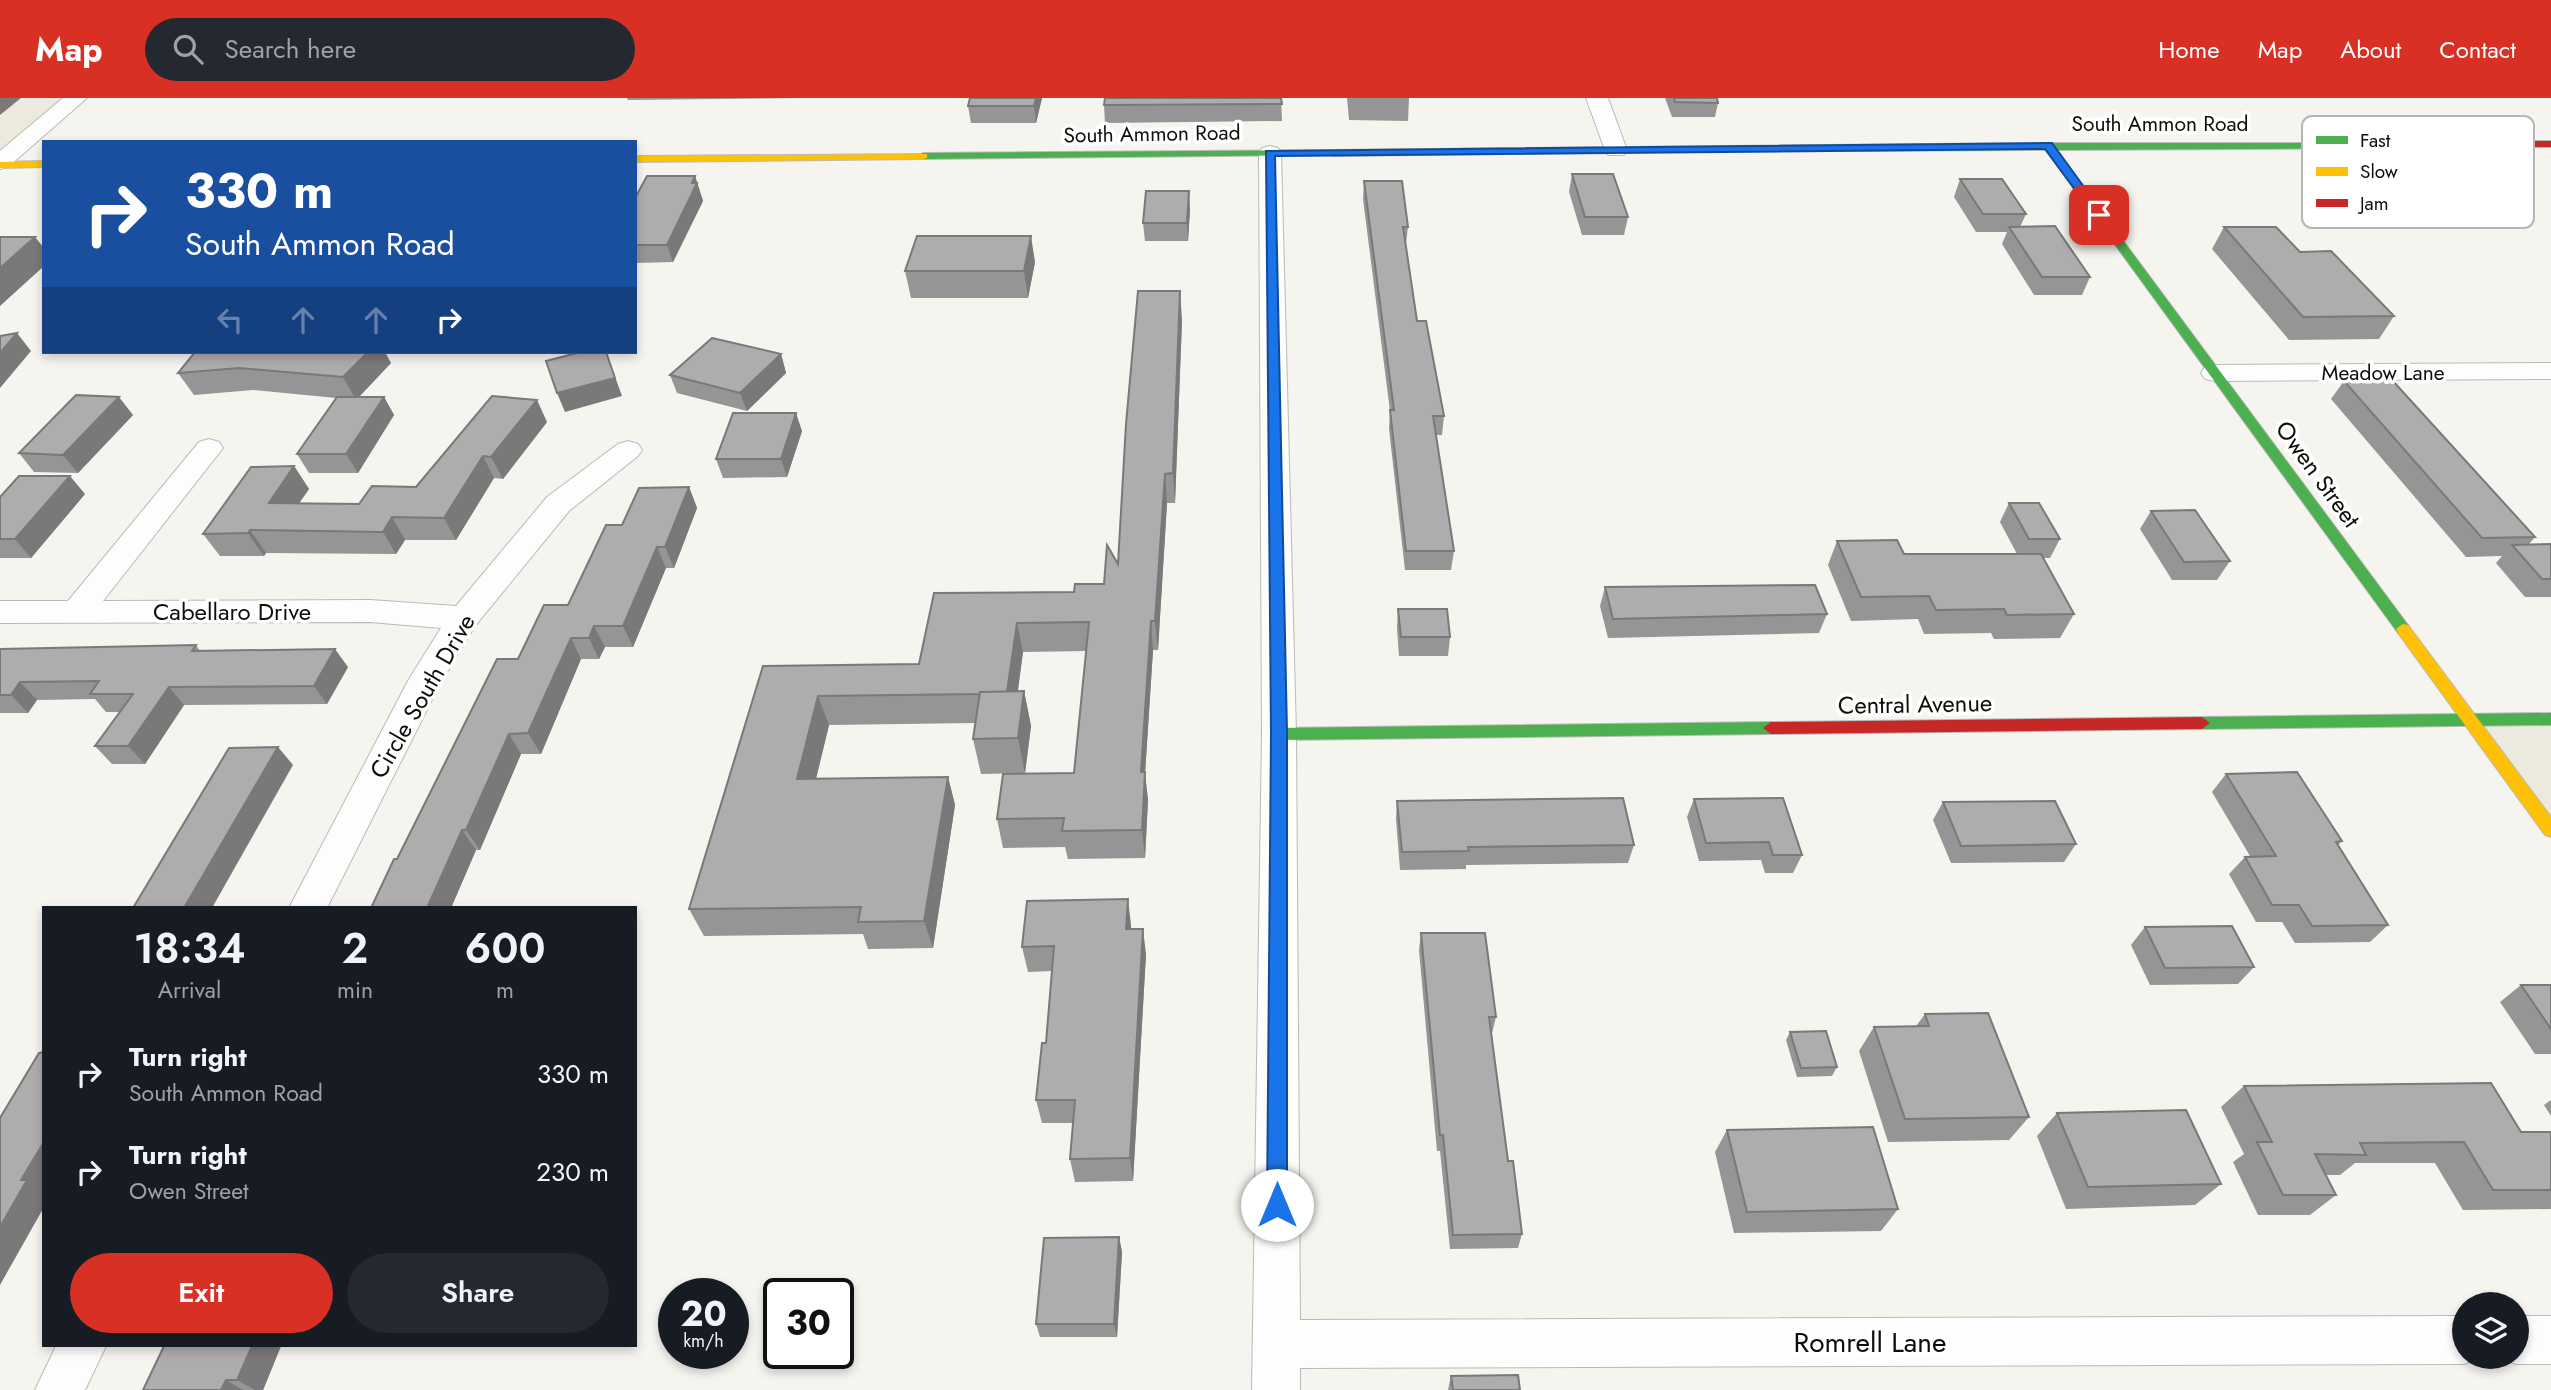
<!DOCTYPE html>
<html lang="en">
<head>
<meta charset="utf-8">
<style>
	body { margin:0; font-family:Jost,sans-serif; background:#242831; color:#f1f3f6; height:100vh; display:flex; flex-direction:column; font-size:26px; white-space:nowrap }
	* { box-sizing:border-box; margin:0 }
	p { font-size:23px; color:#9ea1a6 }
	.icon { flex:none; width:38px; height:38px; fill:none; stroke:currentColor; stroke-width:2; stroke-linecap:round; stroke-linejoin:round }
	.map { position:relative; flex:1; overflow:hidden }
	.panel { position:absolute; left:42px; top:808px; width:595px; height:441px; display:flex; flex-direction:column; background:#171b24; border-radius:0px; box-shadow:0 4px 10px #0003 }
	.panel>* { flex:none }
	.guide { position:absolute; left:42px; top:42px; width:595px; height:214px; border-radius:0px; box-shadow:0 4px 10px #0003; background:#1a4fa0; color:#fff; overflow:hidden }
	.controls { position:absolute; left:2452px; top:1194px; display:grid; gap:14px }
	.controls a { display:grid; place-items:center; width:77px; height:77px; border-radius:50%; background:#171b24; box-shadow:0 4px 10px #0003; font-size:35px }
	.speed { position:absolute; left:658px; top:1180px; display:flex; gap:14px; font-size:35px; font-weight:700; text-align:center }
	.speed>* { display:grid; place-content:center; width:91px; height:91px; border-radius:50%; background:#171b24; box-shadow:0 4px 10px #0003; line-height:1 }
	.speed small { font-size:18px; font-weight:400 }
	.speed .limit { border:4px solid #111; border-radius:10px; background:#fff; color:#111 }
	.pin { position:absolute; display:grid; place-items:center; width:60px; height:60px; color:#fff; margin:-30px; border-radius:14px; box-shadow:0 4px 10px #0006 }
	.me { position:absolute; width:77px; margin:-38px; rotate:0deg; stroke-linejoin:round; filter:drop-shadow(0 0 5px #0008) }
	.turn { display:flex; align-items:center; gap:24px; height:147px; padding:0 28px; font-size:32px }
	.turn .icon { width:91px; height:91px; stroke-width:2.5 }
	.turn b { display:block; font-size:49px; line-height:60px }
	.lanes { display:flex; align-items:center; height:66px; padding:0 28px; background:#0003; justify-content:center; gap:35px; direction:ltr }
	.lanes .off { opacity:.35 }
	.eta { display:flex; justify-content:space-evenly; align-items:center; height:119px; text-align:center }
	.eta b { font-size:42px; font-weight:600; line-height:49px }
	.primary-button { display:flex; gap:14px; margin-top:auto; padding:14px 28px }
	.primary-button a { flex:1; height:80px; border-radius:42px; background:#d93025; color:#fff; font-size:28px; font-weight:600; line-height:80px; text-align:center }
	.primary-button a+a { background:#242831; color:#f1f3f6 }
	ul { padding:0; list-style:none }
	li { display:flex; align-items:center; gap:21px; height:98px; padding:0 28px }
	li div { flex:1 }
	li b { display:block; font-size:26px }
	li em { font-style:normal }
	header { display:flex; align-items:center; gap:42px; box-sizing:border-box; height:98px; padding:0 35px; background:#d93025; color:#fff }
	header strong { font-size:33px }
	nav { display:flex; gap:38px; margin-inline-start:auto; font-size:24px }
	.search { width:490px; height:63px; background:#242831; display:flex; align-items:center; gap:18px; box-sizing:border-box; padding:0 24px; border-radius:38px; color:#9ea1a6; font-size:26px }
	.map>svg:first-child { display:block }
	.built { fill:#eceade }
	.lines { fill:none; stroke-linecap:round; stroke-linejoin:round }
	.street-casing { stroke:#bbbab7; stroke-width:2 }
	.fast-casing { stroke:#bbbab7; stroke-width:2 }
	.slow-casing { stroke:#bbbab7; stroke-width:2 }
	.jam-casing { stroke:#bbbab7; stroke-width:2 }
	.street { fill:#fefdfd; fill-rule:evenodd }
	.fast { fill:#4caf50; fill-rule:evenodd }
	.slow { fill:#ffc107; fill-rule:evenodd }
	.jam { fill:#c62828; fill-rule:evenodd }
	.wall { fill:#969494 }
	.shaded-wall { fill:#7a7878 }
	.building { fill:#aeacac; stroke:#7a7878; stroke-width:2 }
	.route { fill:#1a73e8; stroke:#114b97; stroke-width:2 }
	.labels { text-anchor:middle; dominant-baseline:central; stroke-width:7; stroke-linejoin:round; paint-order:stroke }
	.far-street-label { font-size:21px; fill:#0e0d0a; stroke:#fff }
	.street-label { font-size:24px; fill:#0e0d0a; stroke:#fff }
	.near-street-label { font-size:28px; fill:#0e0d0a; stroke:#fff }
	.key { fill:#fff; stroke:#b7b6b6; stroke-width:2 }
	.key-label { font-size:19px; fill:#0e0d0a }
</style>
</head>
<body>
<header>
<strong>Map</strong>
<div class="search"><svg class="icon" aria-label="search" viewBox="0 0 24 24"><circle cx="10" cy="10" r="6"/><path d="M15 15l6 6"/></svg>Search here</div>
<nav><a>Home</a><a>Map</a><a>About</a><a>Contact</a></nav>
</header>
<div class="map">
<svg width="2551" height="1292" viewBox="0 0 2551 1292">
	<rect width="100%" height="100%" fill="#f5f4ef"/>
	<!-- built -->
	<g class="built">
		<polygon points="0,0 76,0 0,64"/>
		<polygon points="2551,621 2551,732 2471,623"/>
	</g>
	<g class="lines">
		<defs>
			<g id="street">
				<polygon points="63,0 87,0 8,69 0,71 0,53"/>
				<polygon points="1586,0 1608,0 1627,52 1624,57 1608,57 1605,52"/>
				<polygon points="1270,48 1278,50 1281,55 1296,636 1300,1222 2464,1218 2464,1258 2481,1259 2464,1266 1300,1270 1300,1292 1252,1292 1262,636 1259,55 1262,50"/>
				<polygon points="2551,265 2551,281 2215,283 2205,281 2201,275 2205,269 2215,267"/>
				<polygon points="209,341 219,344 223,350 103,503 370,502 456,508 547,399 618,346 628,343 638,346 642,352 638,358 569,413 475,528 441,584 327,810 289,810 409,581 441,530 370,524 0,525 0,503 68,503 199,344"/>
				<polygon points="2516,1218 2551,1218 2551,1266 2516,1266 2499,1259 2516,1258"/>
				<polygon points="56,1248 106,1248 85,1292 35,1292"/>
			</g>
			<g id="fast">
				<polygon points="2048,45 2402,45 2403,47 2398,50 2056,52 2408,527 2410,531 2408,535 2398,535 2046,52 1823,53 1818,50 1823,47"/>
				<polygon points="1332,52 1336,53 1336,57 923,61 918,58 923,55"/>
				<polygon points="2551,615 2551,627 2202,631 2194,625 2202,619"/>
				<polygon points="1771,624 1779,630 1771,636 1279,642 1271,636 1279,630"/>
			</g>
			<g id="slow">
				<polygon points="1823,47 1827,48 1827,52 1332,58 1327,55 1332,52"/>
				<polygon points="927,56 927,60 923,61 635,64 635,58"/>
				<polygon points="44,63 44,69 0,70 0,64"/>
				<polygon points="2403,526 2408,527 2551,719 2551,739 2545,737 2398,535 2396,531"/>
			</g>
			<g id="jam">
				<polygon points="2551,43 2551,49 2398,50 2393,47 2398,44"/>
				<polygon points="2202,619 2210,625 2202,631 1771,636 1763,630 1771,624"/>
			</g>
		</defs>
		<!-- street casing -->
		<use href="#street" class="street-casing"/>
		<!-- fast casing -->
		<use href="#fast" class="fast-casing"/>
		<!-- slow casing -->
		<use href="#slow" class="slow-casing"/>
		<!-- jam casing -->
		<use href="#jam" class="jam-casing"/>
		<!-- street -->
		<use href="#street" class="street"/>
		<!-- fast -->
		<use href="#fast" class="fast"/>
		<!-- slow -->
		<use href="#slow" class="slow"/>
		<!-- jam -->
		<use href="#jam" class="jam"/>
	</g>
	<!-- wall -->
	<g class="wall">
		<polygon points="627,0 797,0 628,2"/>
		<polygon points="1042,0 1036,25 971,25 968,8"/>
		<polygon points="1281,0 1282,23 1105,25 1104,7"/>
		<polygon points="1347,0 1409,0 1408,23 1349,22"/>
		<polygon points="1665,0 1717,0 1718,5 1715,19 1672,19"/>
		<polygon points="1572,76 1628,119 1624,137 1582,137 1569,94"/>
		<polygon points="695,78 703,103 673,164 635,165 635,100"/>
		<polygon points="1960,81 2026,116 2020,129 2090,179 2082,197 2034,197 2002,146 2007,134 1976,134 1954,99"/>
		<polygon points="1364,83 1408,129 1406,146 1417,223 1444,318 1442,337 1436,337 1454,453 1451,472 1405,472 1389,331 1390,313 1363,101"/>
		<polygon points="1190,111 1188,143 1145,143 1143,125"/>
		<polygon points="2224,129 2300,154 2394,218 2379,241 2289,242 2212,151"/>
		<polygon points="1035,164 1028,200 911,200 905,173"/>
		<polygon points="1182,222 1175,405 1167,405 1158,552 1153,552 1145,676 1148,702 1145,760 1068,761 1065,749 1003,750 997,721 1074,675 1086,553 1023,554 1018,593 1024,593 1031,628 1025,675 981,676 973,641 975,625 829,627 816,681 948,679 955,707 933,850 868,851 863,836 704,838 689,811 763,568 919,566 1074,494 1104,486 1118,466"/>
		<polygon points="195,254 391,265 359,299 384,299 394,317 358,375 309,375 297,356 336,300 253,292 194,297 178,275"/>
		<polygon points="781,256 786,275 747,313 677,295 670,277"/>
		<polygon points="2344,283 2535,439 2529,446 2551,446 2551,499 2525,499 2496,465 2502,458 2466,459 2331,301"/>
		<polygon points="133,317 78,375 34,374 19,355"/>
		<polygon points="547,324 503,381 494,380 456,442 405,442 396,456 266,455 264,458 220,458 203,436 294,368 309,391 299,405 359,406 416,389"/>
		<polygon points="802,333 787,379 723,380 716,361"/>
		<polygon points="689,389 697,410 674,470 666,470 633,549 605,549 599,561 581,561 541,656 521,656 480,752 476,752 451,810 371,810 397,761 518,561 568,507 622,427"/>
		<polygon points="85,396 31,460 0,460 0,399"/>
		<polygon points="2009,405 2060,441 2050,460 2043,460 2074,516 2060,540 1994,541 1991,535 1924,536 1918,521 1851,523 1828,467 1837,443 1904,456 2017,456 2000,424"/>
		<polygon points="2151,413 2230,463 2217,482 2172,482 2140,431"/>
		<polygon points="1605,489 1827,516 1819,535 1608,540 1600,508"/>
		<polygon points="1398,511 1450,539 1448,558 1399,558 1397,530"/>
		<polygon points="196,547 200,553 348,569 327,606 184,607 145,666 112,666 95,648 120,614 106,614 95,601 37,602 28,615 0,615 0,551"/>
		<polygon points="2226,676 2342,743 2338,747 2388,827 2370,844 2295,845 2282,824 2256,824 2229,776 2245,759 2250,758 2212,694"/>
		<polygon points="1694,701 1802,757 1793,775 1765,775 1761,762 1699,763 1687,719"/>
		<polygon points="1397,703 1634,747 1628,765 1466,767 1466,771 1400,772 1396,721"/>
		<polygon points="1943,704 2076,746 2064,764 1951,765 1933,722"/>
		<polygon points="1131,827 1131,831 1146,856 1133,1083 1075,1084 1070,1061 1073,1025 1042,1025 1036,1002 1046,945 1052,873 1028,874 1022,849"/>
		<polygon points="2145,829 2254,869 2238,886 2150,887 2131,847"/>
		<polygon points="1421,835 1496,919 1492,935 1491,935 1508,1063 1522,1136 1518,1150 1450,1151 1440,1053 1437,1053 1419,852"/>
		<polygon points="2521,887 2551,887 2551,956 2535,956 2500,904"/>
		<polygon points="1925,916 2029,1019 2009,1042 1888,1044 1859,953 1874,929 1916,928"/>
		<polygon points="1790,934 1837,969 1832,978 1797,979 1786,942"/>
		<polygon points="2244,988 2521,1034 2551,1034 2551,1111 2463,1112 2435,1065 2355,1065 2340,1077 2326,1077 2336,1097 2310,1117 2258,1117 2233,1064 2244,1056 2221,1009"/>
		<polygon points="2551,1002 2551,1018 2544,1007"/>
		<polygon points="2057,1015 2221,1086 2195,1107 2066,1111 2037,1038"/>
		<polygon points="1727,1032 1898,1111 1881,1133 1734,1135 1715,1054"/>
		<polygon points="1119,1139 1122,1154 1117,1239 1040,1239 1036,1226"/>
		<polygon points="164,1248 281,1248 263,1292 143,1292"/>
		<polygon points="1451,1278 1520,1292 1448,1292"/>
	</g>
	<!-- shaded-wall -->
	<g class="shaded-wall">
		<polygon points="0,0 21,0 0,17"/>
		<polygon points="1036,0 1042,0 1036,25 1034,8"/>
		<polygon points="695,78 703,103 673,164 667,147"/>
		<polygon points="1189,93 1190,111 1188,143 1187,125"/>
		<polygon points="1031,138 1035,164 1028,200 1024,173"/>
		<polygon points="35,139 44,150 44,168 0,208 0,170"/>
		<polygon points="1180,193 1182,222 1175,405 1173,375"/>
		<polygon points="17,235 31,253 0,290 0,255"/>
		<polygon points="368,254 385,254 391,265 356,302 343,279"/>
		<polygon points="606,254 622,298 565,314 557,295"/>
		<polygon points="781,256 786,275 747,313 740,295"/>
		<polygon points="119,299 133,317 78,375 63,357"/>
		<polygon points="384,299 394,317 358,375 346,356"/>
		<polygon points="537,302 547,324 503,381 491,359"/>
		<polygon points="796,315 802,333 787,379 781,361"/>
		<polygon points="483,358 494,380 456,442 444,420"/>
		<polygon points="294,368 309,391 284,427 269,405"/>
		<polygon points="1165,376 1167,405 1158,552 1155,523"/>
		<polygon points="70,378 85,396 31,460 15,441"/>
		<polygon points="689,389 697,410 674,470 665,449"/>
		<polygon points="392,419 405,442 396,456 383,434"/>
		<polygon points="250,432 266,455 264,458 248,435"/>
		<polygon points="657,449 666,470 633,549 623,528"/>
		<polygon points="1151,523 1153,552 1145,676 1148,702 1145,760 1142,732 1141,674"/>
		<polygon points="1017,525 1023,554 1013,625 1007,596"/>
		<polygon points="594,528 605,549 599,561 589,540"/>
		<polygon points="571,540 581,561 541,656 528,635"/>
		<polygon points="335,551 348,569 327,606 314,588"/>
		<polygon points="20,584 37,602 28,615 11,597"/>
		<polygon points="169,589 184,607 145,666 128,648"/>
		<polygon points="1024,593 1031,628 1025,675 1018,640"/>
		<polygon points="818,598 829,627 809,709 797,681"/>
		<polygon points="509,636 521,656 480,752 466,732"/>
		<polygon points="278,649 293,667 212,810 184,810"/>
		<polygon points="948,679 955,707 933,850 924,823"/>
		<polygon points="462,732 476,752 451,810 427,810"/>
		<polygon points="1128,801 1131,827 1130,857 1126,831"/>
		<polygon points="1143,831 1146,856 1133,1083 1130,1060"/>
		<polygon points="44,1044 44,1109 0,1187 0,1129 21,1082"/>
		<polygon points="1119,1139 1122,1154 1117,1239 1114,1226"/>
		<polygon points="252,1248 281,1248 263,1292 255,1292 237,1282"/>
		<polygon points="226,1282 243,1292 221,1292"/>
	</g>
	<!-- building -->
	<g class="building">
		<polygon points="970,0 1036,0 1034,8 968,8"/>
		<polygon points="1105,0 1281,0 1282,6 1104,7"/>
		<polygon points="1674,0 1717,0 1718,5 1675,4"/>
		<polygon points="1572,76 1613,76 1628,119 1585,119"/>
		<polygon points="647,78 695,78 692,85 697,85 667,147 635,147 635,100"/>
		<polygon points="1960,81 2002,81 2026,116 1983,116"/>
		<polygon points="1364,83 1402,83 1408,129 1403,129 1417,223 1426,223 1444,318 1433,318 1454,453 1406,453 1390,312 1394,312"/>
		<polygon points="1146,93 1189,93 1187,125 1143,125"/>
		<polygon points="2055,128 2090,179 2042,179 2009,129"/>
		<polygon points="2224,129 2276,129 2300,154 2331,153 2394,218 2303,219"/>
		<polygon points="917,138 1031,138 1024,173 905,173"/>
		<polygon points="0,139 35,139 0,170"/>
		<polygon points="1138,193 1180,193 1173,375 1165,376 1155,523 1151,523 1141,674 1145,674 1142,732 1062,733 1064,720 997,721 1003,676 1074,675 1089,524 1017,525 1007,594 980,594 980,596 818,598 797,681 948,679 924,823 858,824 861,809 689,811 763,568 919,566 934,495 1074,494 1075,486 1104,486 1107,447 1118,466 1126,326"/>
		<polygon points="17,235 0,255 0,238"/>
		<polygon points="712,240 781,256 740,295 670,277"/>
		<polygon points="195,254 368,254 343,279 239,270 178,275"/>
		<polygon points="581,254 606,254 615,280 557,295 546,263"/>
		<polygon points="2392,282 2535,439 2482,440 2344,283"/>
		<polygon points="76,297 119,299 63,357 19,355"/>
		<polygon points="492,298 537,302 491,359 483,358 444,420 392,419 383,434 250,432 248,435 203,436 251,369 294,368 269,405 359,406 372,388 416,389"/>
		<polygon points="337,299 384,299 346,356 297,356"/>
		<polygon points="733,315 796,315 781,361 716,361"/>
		<polygon points="19,378 70,378 15,441 0,441 0,399"/>
		<polygon points="689,389 665,449 657,449 623,528 594,528 589,540 571,540 528,635 509,636 466,732 462,732 427,810 371,810 394,761 397,761 497,561 518,561 544,507 568,507 606,427 622,427 639,390"/>
		<polygon points="2009,405 2039,405 2060,441 2029,441"/>
		<polygon points="2195,412 2230,463 2184,464 2151,413"/>
		<polygon points="1897,442 1904,456 2041,456 2074,516 2007,517 2004,511 1936,512 1929,498 1861,499 1837,443"/>
		<polygon points="2551,446 2551,481 2542,481 2512,447"/>
		<polygon points="1815,487 1827,516 1613,521 1605,489"/>
		<polygon points="1398,511 1447,511 1450,539 1401,539"/>
		<polygon points="196,547 192,553 335,551 314,588 169,589 128,648 95,648 133,596 90,596 99,583 20,584 11,597 0,597 0,551"/>
		<polygon points="1024,593 1018,640 973,641 980,594"/>
		<polygon points="278,649 184,810 133,810 229,650"/>
		<polygon points="2297,674 2342,743 2336,744 2388,827 2312,828 2299,807 2272,807 2245,759 2276,758 2226,676"/>
		<polygon points="1623,700 1634,747 1468,749 1469,753 1402,754 1397,703"/>
		<polygon points="1783,700 1802,757 1773,757 1769,744 1706,745 1694,701"/>
		<polygon points="2055,703 2076,746 1961,748 1943,704"/>
		<polygon points="1128,801 1126,831 1143,831 1130,1060 1070,1061 1075,1002 1036,1002 1042,945 1046,945 1054,848 1022,849 1027,803"/>
		<polygon points="2232,828 2254,869 2165,870 2145,829"/>
		<polygon points="1421,835 1485,835 1496,919 1489,919 1508,1063 1513,1063 1522,1136 1453,1137 1443,1037 1440,1037"/>
		<polygon points="2521,887 2551,887 2551,931"/>
		<polygon points="1988,915 2029,1019 1905,1021 1874,929 1929,928 1925,916"/>
		<polygon points="1826,933 1837,969 1801,970 1790,934"/>
		<polygon points="44,954 44,1044 21,1082 27,1082 0,1129 0,1020 39,955"/>
		<polygon points="2491,985 2521,1034 2551,1034 2551,1092 2493,1092 2464,1044 2360,1045 2366,1057 2315,1056 2336,1097 2283,1097 2257,1044 2272,1044 2244,988"/>
		<polygon points="2186,1012 2221,1086 2088,1089 2057,1015"/>
		<polygon points="1873,1029 1898,1111 1747,1114 1727,1032"/>
		<polygon points="1119,1139 1114,1226 1036,1226 1044,1140"/>
		<polygon points="164,1248 252,1248 237,1282 226,1282 221,1292 143,1292"/>
		<polygon points="1518,1277 1520,1292 1453,1292 1451,1278"/>
	</g>
	<!-- route -->
	<polygon class="route" points="2048,45 2052,45 2103,115 2103,119 2095,119 2045,51 1275,58 1287,635 1287,1107 1284,1114 1277,1117 1270,1114 1267,1107 1271,635 1266,53"/>
	<g class="labels">
		<!-- far-street labels -->
		<g class="far-street-label">
			<text x="2160" y="26">South Ammon Road</text>
			<text transform="translate(1152 36) rotate(-1)">South Ammon Road</text>
			<text x="2383" y="275">Meadow Lane</text>
		</g>
		<!-- street labels -->
		<g class="street-label">
			<text transform="translate(2318 376) rotate(54)">Owen Street</text>
			<text x="232" y="513">Cabellaro Drive</text>
			<text transform="translate(422 598) rotate(-60)">Circle South Drive</text>
			<text transform="translate(1915 606) rotate(-1)">Central Avenue</text>
		</g>
		<!-- near-street labels -->
		<g class="near-street-label">
			<text x="1870" y="1244">Romrell Lane</text>
		</g>
	</g>
	<!-- legend -->
	<rect x="2302" y="18" width="232" height="112" rx="10" class="key"/>
	<rect x="2316" y="38" width="32" height="8" fill="#4caf50"/>
	<rect x="2316" y="69" width="32" height="9" fill="#ffc107"/>
	<rect x="2316" y="101" width="32" height="8" fill="#c62828"/>
	<g class="key-label">
		<text x="2360" y="49">Fast</text>
		<text x="2360" y="80">Slow</text>
		<text x="2360" y="112">Jam</text>
	</g>
</svg>
<div class="controls">
<a><svg class="icon" aria-label="layers" viewBox="0 0 24 24"><path d="M12 4l9 5-9 5-9-5zM3 14l9 5 9-5"/></svg></a>
</div>
<div class="speed"><div>20<small>km/h</small></div><div class="limit">30</div></div>
<div class="pin" style="left:2099px;top:117px;background:#d93025"><svg class="icon" aria-label="arrive" viewBox="0 0 24 24"><path d="M6 21V4h12l-3 4 3 4H6"/></svg></div>
<svg class="me" style="left:1277px;top:1107px" viewBox="-20 -20 40 40"><circle r="19" fill="#fff"/><path d="M0-13L10 11 0 6-10 11z" fill="#1a73e8"/></svg>
<div class="guide">
<div class="turn"><svg class="icon" aria-label="right" viewBox="0 0 24 24"><path d="M7 20v-9h11M14 6l5 5-5 5"/></svg><div><b>330 m</b>South Ammon Road</div></div>
<div class="lanes"><svg class="icon off" aria-label="left" viewBox="0 0 24 24"><path d="M17 20v-9H6M10 6l-5 5 5 5"/></svg><svg class="icon off" aria-label="ahead" viewBox="0 0 24 24"><path d="M12 20V5M6 11l6-6 6 6"/></svg><svg class="icon off" aria-label="ahead" viewBox="0 0 24 24"><path d="M12 20V5M6 11l6-6 6 6"/></svg><svg class="icon" aria-label="right" viewBox="0 0 24 24"><path d="M7 20v-9h11M14 6l5 5-5 5"/></svg></div>
</div>
<section class="panel">
<div class="eta">
<div><b>18:34</b><p>Arrival</p></div>
<div><b>2</b><p>min</p></div>
<div><b>600</b><p>m</p></div>
</div>
<ul>
<li><svg class="icon" aria-label="right" viewBox="0 0 24 24"><path d="M7 20v-9h11M14 6l5 5-5 5"/></svg><div><b>Turn right</b><p>South Ammon Road</p></div><em>330 m</em></li>
<li><svg class="icon" aria-label="right" viewBox="0 0 24 24"><path d="M7 20v-9h11M14 6l5 5-5 5"/></svg><div><b>Turn right</b><p>Owen Street</p></div><em>230 m</em></li>
</ul>
<div class="primary-button"><a>Exit</a><a>Share</a></div>
</section>
</div>
</body>
</html>
